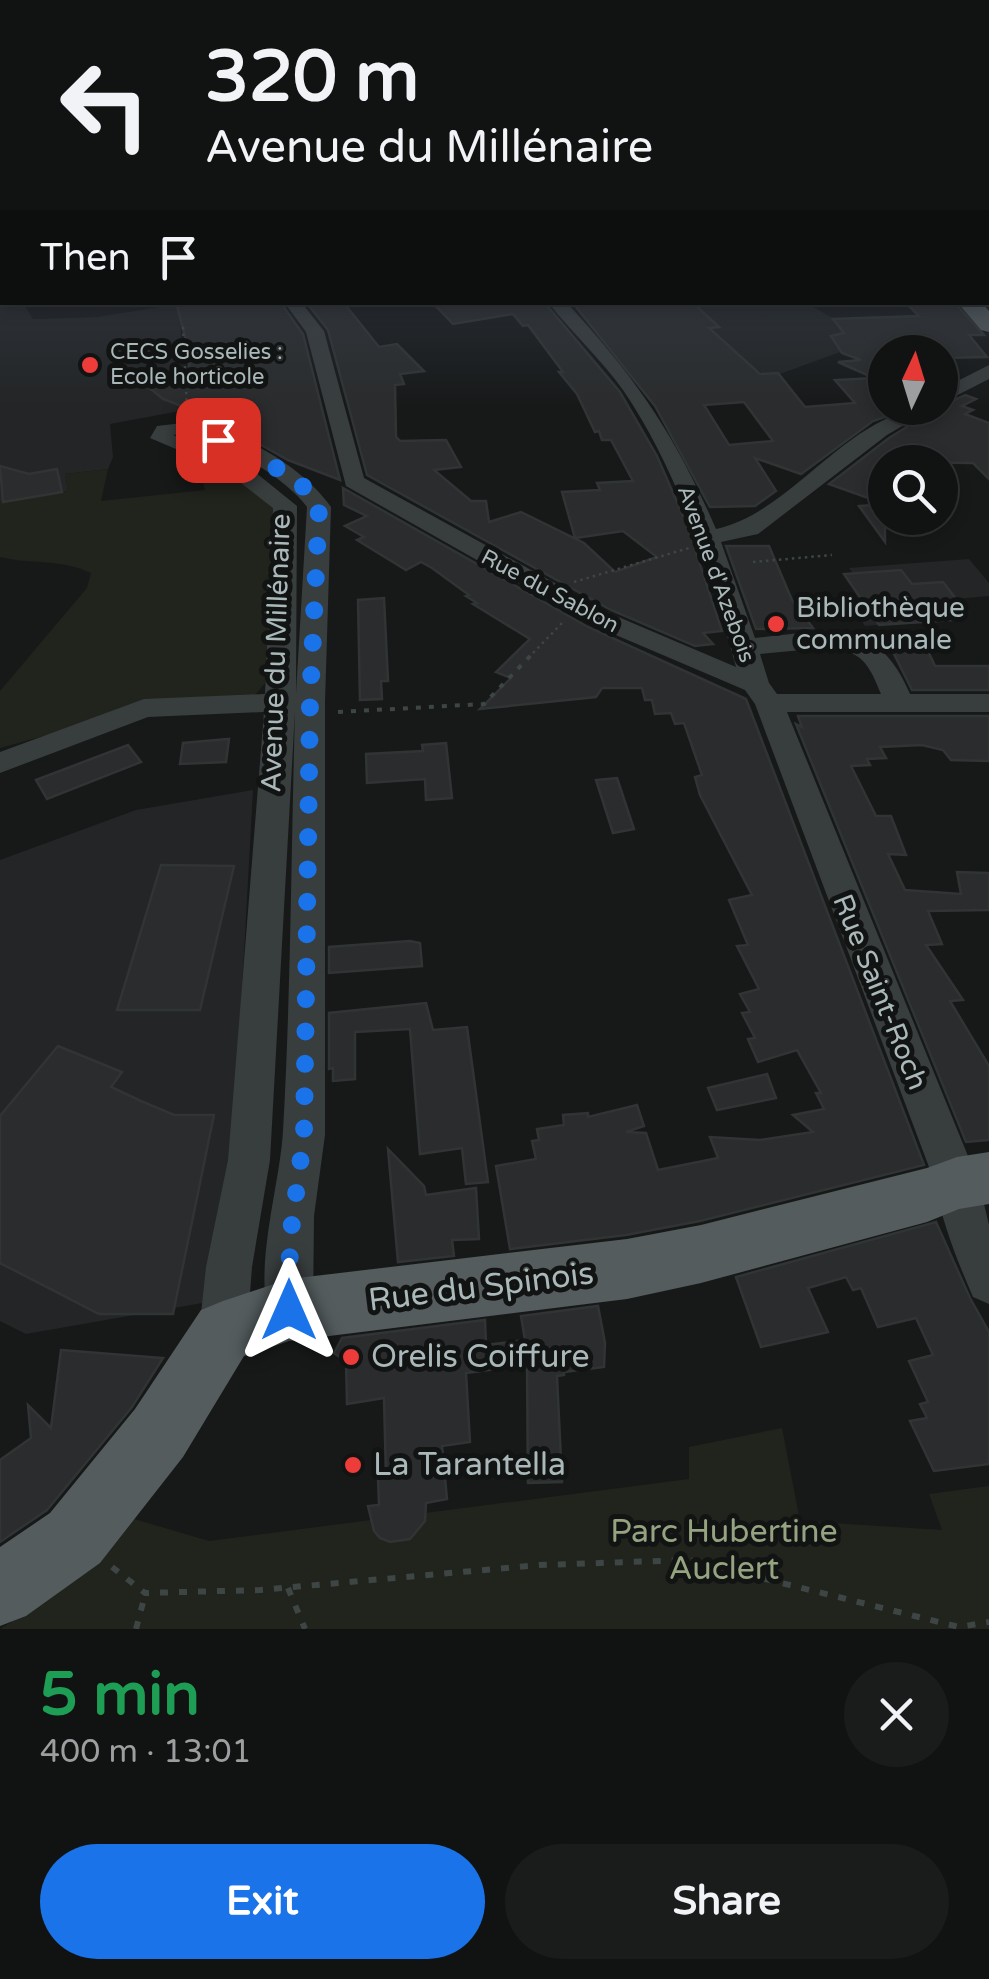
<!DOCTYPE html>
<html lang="en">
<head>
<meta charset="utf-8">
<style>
	body { margin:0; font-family:"Varela Round",sans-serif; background:#1a1c1c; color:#f1f3f6; height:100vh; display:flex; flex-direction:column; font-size:38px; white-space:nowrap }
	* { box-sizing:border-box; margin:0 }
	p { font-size:32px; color:#9c9ea0 }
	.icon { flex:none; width:55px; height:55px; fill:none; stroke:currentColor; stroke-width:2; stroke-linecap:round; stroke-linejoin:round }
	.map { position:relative; height:1629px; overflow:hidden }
	.details { display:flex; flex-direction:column; background:#111313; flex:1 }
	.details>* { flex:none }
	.guide { position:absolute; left:0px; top:0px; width:990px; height:305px; box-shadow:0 5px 15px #0003,0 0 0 2px #303233; background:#111313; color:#f1f3f6; overflow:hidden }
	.needle { width:65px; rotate:4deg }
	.tools { position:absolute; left:868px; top:335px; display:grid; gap:20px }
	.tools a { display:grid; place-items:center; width:90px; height:90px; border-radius:50%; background:#111313; box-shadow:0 5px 15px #0003,0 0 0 2px #303233; font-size:50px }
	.pin { position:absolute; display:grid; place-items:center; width:85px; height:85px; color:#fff; margin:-42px; border-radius:20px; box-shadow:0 5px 15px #0006 }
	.me { position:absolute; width:110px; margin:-55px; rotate:0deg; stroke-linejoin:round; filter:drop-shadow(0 0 8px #0008) }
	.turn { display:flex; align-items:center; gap:35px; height:210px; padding:0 40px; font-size:45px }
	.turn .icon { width:130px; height:130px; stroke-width:2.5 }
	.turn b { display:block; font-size:70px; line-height:85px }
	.then { display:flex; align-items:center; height:95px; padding:0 40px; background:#0003; gap:20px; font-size:38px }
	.round { display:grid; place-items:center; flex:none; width:105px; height:105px; border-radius:52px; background:#1a1c1c }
	.overview { display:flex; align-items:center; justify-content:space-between; height:170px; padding:0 40px }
	h1 { font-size:60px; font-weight:700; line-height:75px; color:#1e9e55 }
	.button { display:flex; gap:20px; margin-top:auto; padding:20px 40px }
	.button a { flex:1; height:115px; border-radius:60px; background:#1a73e8; color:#fff; font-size:40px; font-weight:700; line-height:115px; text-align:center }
	.button a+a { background:#1a1c1c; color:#f1f3f6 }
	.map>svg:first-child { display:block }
	.built { fill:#232526 }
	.green { fill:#21241d }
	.building { fill:#2a2c2d; stroke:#313435; stroke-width:2.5; fill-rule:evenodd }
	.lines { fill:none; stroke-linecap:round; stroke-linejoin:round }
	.path-far2 { stroke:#3e4545; stroke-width:2.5; stroke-dasharray:2.5 4; stroke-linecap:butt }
	.path-far1 { stroke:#3e4545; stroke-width:4; stroke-dasharray:5 8; stroke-linecap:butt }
	.path { stroke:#3e4545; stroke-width:6; stroke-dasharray:8 11; stroke-linecap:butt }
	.minor { fill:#383d3e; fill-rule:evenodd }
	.major { fill:#545c5d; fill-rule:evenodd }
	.highway { stroke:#646e6f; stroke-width:48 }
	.route { stroke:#1a73e8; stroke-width:18; stroke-dasharray:0 32.4 }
	.poi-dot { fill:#ee3c3a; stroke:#121414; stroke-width:4 }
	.labels { text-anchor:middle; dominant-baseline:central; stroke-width:10; stroke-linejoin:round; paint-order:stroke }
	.far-poi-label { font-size:22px; fill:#aab8b9; stroke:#121414; text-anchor:start }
	.far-street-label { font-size:22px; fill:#aab8b9; stroke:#121414 }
	.poi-label { font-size:28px; fill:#aab8b9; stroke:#121414; text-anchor:start }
	.street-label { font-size:28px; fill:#aab8b9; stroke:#121414 }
	.near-street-label { font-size:32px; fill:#aab8b9; stroke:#121414 }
	.near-poi-label { font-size:32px; fill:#aab8b9; stroke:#121414; text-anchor:start }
	.near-park-label { font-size:32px; fill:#95a381; stroke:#121414 }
</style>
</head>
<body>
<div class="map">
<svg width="989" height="1629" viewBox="0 0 989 1629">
	<rect width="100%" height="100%" fill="#171919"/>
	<!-- built -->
	<g class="built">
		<polygon points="0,261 2,302 23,303 33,319 97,317 185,303 181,318 180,411 110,424 113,457 108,469 65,474 68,491 0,502"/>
		<polygon points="615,303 807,303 832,318 854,347 777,375 762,373 740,358"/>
		<polygon points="969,559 989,583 989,596 932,601 945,619 865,626 854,609 876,607 849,568"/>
		<polygon points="253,790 225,1299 26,1334 0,1321 0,860 136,810"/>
	</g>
	<!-- green -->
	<g class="green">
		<path d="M 197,458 L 221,460 L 285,511 L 265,683 L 251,700 L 144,708 L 0,748 L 0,691 L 87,588 L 91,573 C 59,558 33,565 0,557 L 0,502 L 68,491 L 65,474 L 108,469 L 101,501 L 205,490 Z"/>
		<polygon points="782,1428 800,1521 942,1530 929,1494 989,1486 989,1629 0,1629 54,1596 134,1519 209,1541 689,1479 689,1447"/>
	</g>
	<!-- building -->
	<g class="building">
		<polygon points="176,302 280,302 303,334 340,480 288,460 217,420 163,399 142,382 189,377 189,351"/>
		<polygon points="306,302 343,302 379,347 397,344 424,371 400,374 404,384 395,385 396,437 400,441 446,440 461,467 434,470 471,501 486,501 489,522 521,512 584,543 615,572 657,557 623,531 575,538 562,492 600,490 597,483 633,481 611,440 602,440 599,431 595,432 577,394 559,372 563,372 528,325 523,326 513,314 453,324 432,302 544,302 620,392 657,456 687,525 722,631 703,633 713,644 695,646 611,610 367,475 328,330"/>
		<path d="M 572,302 L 692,302 L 719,327 L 709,328 L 760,374 L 778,373 L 805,407 L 855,403 L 835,380 L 874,378 L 838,362 L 861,360 L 842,353 L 831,336 L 844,333 L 833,319 L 919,316 L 907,304 L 954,302 L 984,335 L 969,335 L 987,357 L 940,358 L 940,352 L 885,352 L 885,408 L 911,408 L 873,421 L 801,474 L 755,458 L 776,491 L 755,506 L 710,507 L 655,406 ZM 744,402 L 773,441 L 729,445 L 704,405 Z"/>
		<polygon points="965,395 976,399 962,406 973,410 965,414 989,423 989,479 973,463 885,462 885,504 829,484 889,438 937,408"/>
		<polygon points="0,466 29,474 57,469 62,492 3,502"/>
		<polygon points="343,488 588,627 746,699 924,1165 700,1221 626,1235 510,1249 496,1166 536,1159 532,1141 539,1140 537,1129 564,1125 563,1115 588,1113 588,1117 637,1105 644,1126 626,1132 646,1133 658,1170 718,1158 710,1137 760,1140 813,1132 793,1115 824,1109 816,1093 821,1093 797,1050 758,1062 748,1039 755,1038 742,1013 750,1012 740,994 759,989 737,946 748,945 729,900 752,895 700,795 695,777 702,775 684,723 675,724 671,713 655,714 652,700 645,700 642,688 602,688 596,697 480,709 511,678 496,672 530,639 473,604 477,603 466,596 469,595 432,568 421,562 406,570 357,540 364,537 345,526 367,516 344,505"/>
		<polygon points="885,504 885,542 859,506"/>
		<polygon points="726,546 769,546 792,600 813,628 756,629"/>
		<polygon points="901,570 912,584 943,582 963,608 945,608 954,620 879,625 844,574"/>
		<polygon points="384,598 388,681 381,681 382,699 360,700 358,600"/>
		<polygon points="891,648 928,651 935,666 989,666 989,690 912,690"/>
		<polygon points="798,716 989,716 989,761 951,760 943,750 922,745 880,747 886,758 867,759 870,765 851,766 876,816 891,816 906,855 888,854 905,890 961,894 957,872 989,873 989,910 928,911 942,944 926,945 963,1000 950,1001 989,1066 989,1140 966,1142 796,724 802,727"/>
		<polygon points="229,739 226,762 180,764 183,743"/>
		<polygon points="446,743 452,798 426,800 425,779 367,783 366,754 423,751 422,745"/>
		<polygon points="128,745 141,762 47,799 36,780"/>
		<polygon points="617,778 634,829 613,833 596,780"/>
		<polygon points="161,865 234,866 200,1010 117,1010"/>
		<polygon points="410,941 420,943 422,966 329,973 329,947"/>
		<polygon points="426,1003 433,1030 467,1027 488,1182 466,1184 462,1148 420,1154 410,1029 355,1032 355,1079 333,1081 333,1068 329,1069 329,1013"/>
		<polygon points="58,1046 122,1072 111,1087 141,1101 174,1115 214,1115 173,1314 99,1314 0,1263 0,1116"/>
		<polygon points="767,1074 776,1098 717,1110 708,1088"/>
		<polygon points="388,1149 424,1186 426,1195 476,1188 479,1239 452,1240 454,1256 398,1262"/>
		<polygon points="936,1222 970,1298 989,1332 989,1464 934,1471 910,1421 927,1418 920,1404 928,1402 909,1361 933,1355 916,1318 878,1327 861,1288 853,1290 846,1277 808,1288 828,1332 761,1347 736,1277"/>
		<polygon points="598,1306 605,1343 604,1367 564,1372 564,1375 557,1376 562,1482 528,1483 527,1365 466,1373 470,1442 442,1446 447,1499 426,1503 425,1521 410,1539 390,1542 380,1538 374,1531 368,1506 379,1505 378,1478 386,1477 384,1398 347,1404 346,1361 334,1353 342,1338 485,1320 486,1345 525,1340 521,1316"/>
		<polygon points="61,1350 163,1358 132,1407 47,1510 0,1542 0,1460 31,1438 28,1405 51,1428"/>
	</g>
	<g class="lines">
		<!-- path-far2 -->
		<g class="path-far2">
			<polyline points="0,291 2,295"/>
			<polyline points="183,327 187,410"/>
			<polyline points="753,562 832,555"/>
			<polyline points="574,582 689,548"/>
			<polyline points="533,653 563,622"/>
		</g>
		<!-- path-far1 -->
		<polyline class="path-far1" points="338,712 484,704 535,651"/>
		<!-- path -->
		<g class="path">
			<polyline points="112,1567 145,1593 260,1590 540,1565 689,1560 959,1627 989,1622"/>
			<polyline points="288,1588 305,1629"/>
			<polyline points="136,1629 145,1595"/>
		</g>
		<!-- minor -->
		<g class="minor">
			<path d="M 284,302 L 301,302 L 324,331 L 364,478 L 609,613 L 736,667 C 710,573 679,472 623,390 C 601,359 572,333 548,302 L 566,302 C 637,379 674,433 716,529 C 795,512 850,408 933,408 L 887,435 L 758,534 L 721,542 L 755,638 C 827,631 877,615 910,694 L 989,694 L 989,712 L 787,712 L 979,1183 L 989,1225 L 989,1304 L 973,1297 C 957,1260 942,1223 935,1183 L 755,704 L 745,690 L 590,624 L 346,486 L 306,332 ZM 813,649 C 856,649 865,653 881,694 L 777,694 L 769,683 L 760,654 Z"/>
			<polygon points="989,365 989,379 940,404 940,390"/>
			<path d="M 191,422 C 241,432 301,465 331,507 L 325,702 L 325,1135 L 314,1216 L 313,1310 L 306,1327 L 289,1334 L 272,1327 C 251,1275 280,1186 283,1131 C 291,991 291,851 295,711 L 270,1160 L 252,1267 L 247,1332 L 240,1349 L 223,1356 L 206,1349 L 199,1332 L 206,1267 L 228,1160 L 264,712 L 148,717 L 0,773 L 0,752 L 144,699 L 265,694 L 273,508 L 223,469 L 150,438 L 157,426 ZM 173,435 C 211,432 285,476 307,507 L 296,693 L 297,506 L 239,459 Z"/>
		</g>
		<!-- major -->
		<g class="major">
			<polygon points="988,195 989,196 989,208 988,207"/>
			<polygon points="957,302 981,302 989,311 989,332 981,330"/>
			<polygon points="989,1152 989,1204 959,1209 927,1222 701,1283 627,1299 289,1341 244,1356 183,1457 100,1563 26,1616 0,1626 0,1547 50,1513 135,1409 201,1310 223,1301 289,1279 627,1239 701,1225 927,1168 957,1157"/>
		</g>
		<!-- highway -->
		<polyline class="highway" points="0,184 2,183"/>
	</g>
	<!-- sky -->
	<linearGradient id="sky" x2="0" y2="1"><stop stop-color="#0d0e0e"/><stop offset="0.44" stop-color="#363e49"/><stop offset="1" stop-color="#363e49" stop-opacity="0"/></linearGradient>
	<rect width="989" height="406" fill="url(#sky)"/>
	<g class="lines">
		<!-- route -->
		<path class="route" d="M 218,440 C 250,456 302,473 319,507 L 310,702 L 304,1135 L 290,1238 L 289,1310"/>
	</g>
	<!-- markers -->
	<g class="poi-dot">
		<circle cx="90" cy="365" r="10"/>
		<circle cx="776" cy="624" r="10"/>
		<circle cx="351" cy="1357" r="10"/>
		<circle cx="353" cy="1465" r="10"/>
	</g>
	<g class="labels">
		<!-- far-poi labels -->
		<g class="far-poi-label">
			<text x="110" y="352">CECS Gosselies :<tspan x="110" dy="25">Ecole horticole</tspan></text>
		</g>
		<!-- far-street labels -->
		<g class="far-street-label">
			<text transform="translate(716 574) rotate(70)">Avenue d'Azebois</text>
			<text transform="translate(550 591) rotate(28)">Rue du Sablon</text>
		</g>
		<!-- poi labels -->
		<g class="poi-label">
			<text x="796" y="608">Bibliothèque<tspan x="796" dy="32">communale</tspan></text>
		</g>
		<!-- street labels -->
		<g class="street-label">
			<text transform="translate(276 653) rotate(-88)">Avenue du Millénaire</text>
			<text transform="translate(880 992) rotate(68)">Rue Saint-Roch</text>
		</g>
		<!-- near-street labels -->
		<g class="near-street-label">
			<text transform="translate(481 1287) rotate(-7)">Rue du Spinois</text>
		</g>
		<!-- near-poi labels -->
		<g class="near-poi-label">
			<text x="371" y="1357">Orelis Coiffure</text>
			<text x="373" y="1465">La Tarantella</text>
		</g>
		<!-- near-park labels -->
		<g class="near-park-label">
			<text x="724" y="1532">Parc Hubertine<tspan x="724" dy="37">Auclert</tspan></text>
		</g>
	</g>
</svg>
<div class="tools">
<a><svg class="needle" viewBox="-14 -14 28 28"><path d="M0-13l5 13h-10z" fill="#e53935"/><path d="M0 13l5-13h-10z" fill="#9c9ea0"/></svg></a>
<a><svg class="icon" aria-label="search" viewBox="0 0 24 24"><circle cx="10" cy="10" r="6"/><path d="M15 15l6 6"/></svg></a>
</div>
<div class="pin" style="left:218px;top:440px;background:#d93025"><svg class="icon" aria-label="arrive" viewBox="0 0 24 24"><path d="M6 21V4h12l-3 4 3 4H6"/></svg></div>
<svg class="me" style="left:289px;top:1310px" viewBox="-20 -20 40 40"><path d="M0-17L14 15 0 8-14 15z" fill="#1a73e8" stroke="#fff" stroke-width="4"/></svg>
<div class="guide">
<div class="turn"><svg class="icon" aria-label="left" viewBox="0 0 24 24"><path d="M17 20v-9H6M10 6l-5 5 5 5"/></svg><div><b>320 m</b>Avenue du Millénaire</div></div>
<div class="then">Then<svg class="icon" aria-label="arrive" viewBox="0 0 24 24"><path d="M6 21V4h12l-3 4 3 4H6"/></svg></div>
</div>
</div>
<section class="details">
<div class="overview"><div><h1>5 min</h1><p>400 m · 13:01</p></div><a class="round"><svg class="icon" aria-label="close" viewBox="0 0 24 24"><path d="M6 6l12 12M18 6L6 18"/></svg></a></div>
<div class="button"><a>Exit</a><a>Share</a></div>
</section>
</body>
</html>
